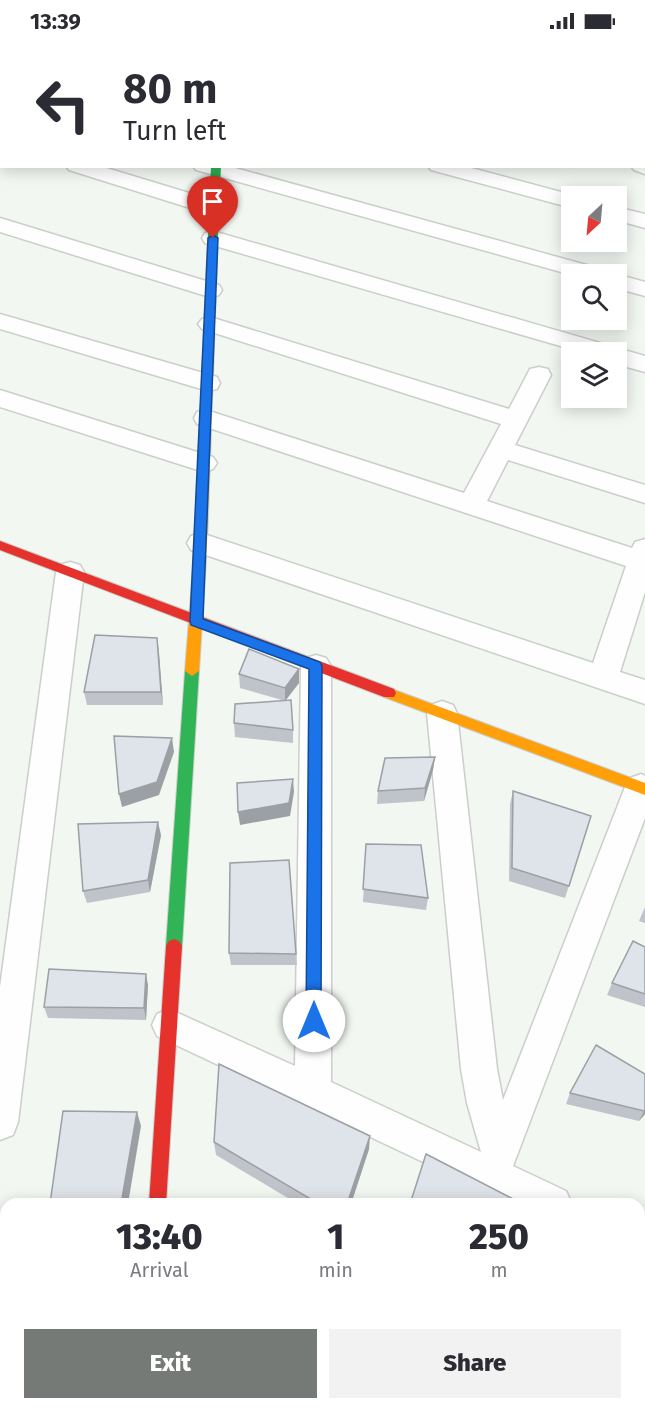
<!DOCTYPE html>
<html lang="en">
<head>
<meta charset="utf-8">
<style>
	body { margin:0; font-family:"Fira Sans",sans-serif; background:#f2f2f3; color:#2b2b33; height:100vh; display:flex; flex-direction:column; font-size:22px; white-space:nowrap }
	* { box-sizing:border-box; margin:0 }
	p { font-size:20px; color:#7c7c81 }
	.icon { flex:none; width:33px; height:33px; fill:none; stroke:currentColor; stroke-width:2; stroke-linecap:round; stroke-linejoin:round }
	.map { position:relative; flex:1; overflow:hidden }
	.side { position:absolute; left:0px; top:1156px; width:645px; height:212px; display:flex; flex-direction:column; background:#fff; border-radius:18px 18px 0 0; box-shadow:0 3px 15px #0003 }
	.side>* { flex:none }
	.guide { position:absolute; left:0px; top:0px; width:645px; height:126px; box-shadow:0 3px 15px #0003; background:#fff; color:#2b2b33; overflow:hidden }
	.needle { width:39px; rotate:206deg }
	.fabs { position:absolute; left:561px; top:144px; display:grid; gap:12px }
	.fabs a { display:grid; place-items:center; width:66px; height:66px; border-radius:0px; background:#fff; box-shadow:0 3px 15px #0003; font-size:30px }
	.pin { position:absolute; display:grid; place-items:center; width:51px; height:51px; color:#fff; margin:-62px -26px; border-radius:50% 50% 50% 0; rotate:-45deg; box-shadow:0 0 6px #0007 }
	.pin .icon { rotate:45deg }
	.me { position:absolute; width:66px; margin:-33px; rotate:0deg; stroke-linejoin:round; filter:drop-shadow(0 0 4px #0008) }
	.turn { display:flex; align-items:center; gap:21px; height:126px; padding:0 24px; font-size:27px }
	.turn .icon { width:78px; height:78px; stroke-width:2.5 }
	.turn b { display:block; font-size:42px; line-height:51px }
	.eta { display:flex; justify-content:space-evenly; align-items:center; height:102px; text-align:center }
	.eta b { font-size:36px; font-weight:800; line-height:42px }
	.action { display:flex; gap:12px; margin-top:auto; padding:12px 24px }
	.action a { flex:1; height:69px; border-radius:0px; background:#767a76; color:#fff; font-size:24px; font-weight:800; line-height:69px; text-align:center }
	.action a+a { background:#f2f2f3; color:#2b2b33 }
	.status { display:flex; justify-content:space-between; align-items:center; height:42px; padding:0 30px; background:#fff; direction:ltr }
	.status svg { height:16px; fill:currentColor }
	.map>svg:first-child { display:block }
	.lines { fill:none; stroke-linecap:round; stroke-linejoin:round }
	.street-casing { stroke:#cbcecb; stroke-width:3 }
	.fast-casing { stroke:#cbcecb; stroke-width:2 }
	.slow-casing { stroke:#cbcecb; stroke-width:2 }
	.jam-casing { stroke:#cbcecb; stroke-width:2 }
	.street { fill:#fdfefd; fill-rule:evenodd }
	.fast { fill:#30b455; fill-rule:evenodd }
	.slow { fill:#ff9f0a; fill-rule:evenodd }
	.jam { fill:#e5322d; fill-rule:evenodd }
	.wall { fill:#c0c3c9 }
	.shaded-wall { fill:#9c9fa4 }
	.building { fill:#dfe3ea; stroke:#9c9fa4; stroke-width:1.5 }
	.route { fill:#1a73e8; stroke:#114b97; stroke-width:1.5 }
</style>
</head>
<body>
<div class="status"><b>13:39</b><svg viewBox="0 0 49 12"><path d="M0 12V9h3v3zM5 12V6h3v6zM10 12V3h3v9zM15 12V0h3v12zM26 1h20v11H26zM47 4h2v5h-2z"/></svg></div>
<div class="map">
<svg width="645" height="1367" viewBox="0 0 645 1367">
	<rect width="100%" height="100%" fill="#f2f7f2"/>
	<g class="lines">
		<defs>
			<g id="street">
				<polygon points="284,0 307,0 308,2 285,2"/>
				<polygon points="351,0 369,0 350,2"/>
				<polygon points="473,0 491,0 472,2"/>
				<polygon points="621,0 644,0 645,3 644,5 644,2"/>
				<rect x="0" y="3" width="2" height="12"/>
				<polygon points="0,63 2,63 2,76 0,75"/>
				<rect x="644" y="83" width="1" height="12"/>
				<rect x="0" y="95" width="2" height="13"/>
				<polygon points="644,118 645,132 634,128 631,124 644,124"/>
				<polygon points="66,124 100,124 222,161 225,166 222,171 214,172 206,171 69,128"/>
				<polygon points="193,124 228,124 601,227 604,232 572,233 196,128"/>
				<polygon points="428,124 464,124 576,154 572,154 572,166 431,128"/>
				<polygon points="616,165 645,172 645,186 616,178"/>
				<polygon points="0,176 219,243 222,248 219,253 211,255 203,253 0,190"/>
				<polygon points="213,189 645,314 645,330 616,322 616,310 581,310 205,201 202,196 205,191"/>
				<polygon points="615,232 616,232 645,240 645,254 616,246 616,232"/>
				<polygon points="0,272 217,335 220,341 217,347 208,349 0,287"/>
				<polygon points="210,275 509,367 530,327 539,325 548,327 551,333 515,403 645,443 645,461 508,418 487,459 632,506 635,500 645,497 645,550 620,630 645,638 645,662 191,508 187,501 191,494 201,491 593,621 626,524 197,382 194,376 197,370 206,368 464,451 501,382 202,287 198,282 202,277"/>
				<polygon points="0,348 213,415 217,421 213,427 204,430 0,365"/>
				<polygon points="70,520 80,523 84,530 18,1080 13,1093 0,1098 0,945 56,530 60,523"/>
				<polygon points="316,613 326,616 331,624 331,1040 481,1110 467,1061 461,1027 427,671 431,663 442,659 453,663 457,671 497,1027 503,1058 625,745 630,736 641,732 645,734 645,776 513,1124 566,1149 572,1162 512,1162 157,994 152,983 157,972 169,967 295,1024 301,624 306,616"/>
				<polygon points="639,1183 645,1185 645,1224 639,1222"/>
				<polygon points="0,1281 6,1283 6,1324 0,1322"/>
				<polygon points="91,1362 140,1362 142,1367 94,1367"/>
				<rect x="446" y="1362" width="42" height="5"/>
			</g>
			<g id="fast">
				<rect x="217" y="0" width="8" height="2"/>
				<polygon points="211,124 221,124 217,217 212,220 207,217"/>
				<polygon points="192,624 199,629 182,904 179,909 174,911 169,909 166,904 185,629"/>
				<polygon points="135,1362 153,1362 152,1367 134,1367"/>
			</g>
			<g id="slow">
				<polygon points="212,214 217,217 207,501 199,629 192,634 185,629 195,501 207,217"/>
				<polygon points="389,646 645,741 645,753 384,655 382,651 384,647"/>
			</g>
			<g id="jam">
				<polygon points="0,499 394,647 396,651 394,655 384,655 0,508"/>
				<polygon points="174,897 179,899 182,904 166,1162 149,1162 166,904 169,899"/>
			</g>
		</defs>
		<!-- street casing -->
		<use href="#street" class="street-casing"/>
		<!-- fast casing -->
		<use href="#fast" class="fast-casing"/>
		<!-- slow casing -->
		<use href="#slow" class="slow-casing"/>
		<!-- jam casing -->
		<use href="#jam" class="jam-casing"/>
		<!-- street -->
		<use href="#street" class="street"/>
		<!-- fast -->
		<use href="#fast" class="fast"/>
		<!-- slow -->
		<use href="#slow" class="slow"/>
		<!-- jam -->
		<use href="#jam" class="jam"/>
	</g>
	<!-- wall -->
	<g class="wall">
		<polygon points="157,596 163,663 87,663 84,650"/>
		<polygon points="239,632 299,641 286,658 293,688 293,701 235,695 234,681 282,658 240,646"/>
		<polygon points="435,715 433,728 424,759 377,762 378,749"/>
		<polygon points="513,749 591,774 565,856 509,839 510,762"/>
		<polygon points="161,793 150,850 87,861 83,849"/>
		<polygon points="366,802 428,856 426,868 363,860"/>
		<polygon points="645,865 645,881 639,879"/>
		<polygon points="645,905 645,965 607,953 612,941"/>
		<polygon points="229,911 296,912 297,923 231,923"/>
		<polygon points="148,943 146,978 48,976 44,965"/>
		<polygon points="645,1032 645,1072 639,1079 566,1062 570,1051"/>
		<polygon points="214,1100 369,1107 351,1162 298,1162 216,1113"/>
		<polygon points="503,1362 612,1362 613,1367 504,1367"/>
	</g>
	<!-- shaded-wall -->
	<g class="shaded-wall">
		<polygon points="157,596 159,610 163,663 161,650"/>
		<polygon points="299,627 299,641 285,659 285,646"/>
		<polygon points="172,696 174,710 159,753 122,765 119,752"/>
		<polygon points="435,715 433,728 424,759 425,746"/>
		<polygon points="293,737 294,750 290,774 240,783 238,770"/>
		<polygon points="158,780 161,793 150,850 148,838"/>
		<polygon points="146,932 148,943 146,978 144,966"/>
		<polygon points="645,1068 645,1072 639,1079 644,1069"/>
		<polygon points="137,1070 141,1084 128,1162 121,1162"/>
		<polygon points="370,1094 369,1107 351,1162 347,1162"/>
	</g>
	<!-- building -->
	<g class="building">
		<polygon points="95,593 157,596 161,650 84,650"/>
		<polygon points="249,607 299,627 285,646 239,632"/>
		<polygon points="291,658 293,688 234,681 235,662"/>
		<polygon points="114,694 172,696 157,740 119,752"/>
		<polygon points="435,715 425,746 378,749 385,716"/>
		<polygon points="293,737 289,761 238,770 237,741"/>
		<polygon points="513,749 591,774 569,844 512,826"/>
		<polygon points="158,780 148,838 83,849 78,782"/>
		<polygon points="366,802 421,803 428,856 363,847"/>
		<polygon points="289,818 296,912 229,911 230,821"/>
		<polygon points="633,899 645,905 645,952 612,941"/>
		<polygon points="49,927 146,932 144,966 44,965"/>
		<polygon points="596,1003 645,1032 645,1068 644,1069 570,1051"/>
		<polygon points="219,1022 370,1094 347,1162 319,1162 214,1100"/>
		<polygon points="63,1069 137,1070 121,1162 50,1162"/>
		<polygon points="426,1112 523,1162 410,1162"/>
		<polygon points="202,1362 317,1362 316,1367 201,1367"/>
		<polygon points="366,1362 448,1362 449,1367 366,1367"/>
		<polygon points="508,1362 612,1362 613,1367 509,1367"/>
	</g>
	<!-- route -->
	<polygon class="route" points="213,193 218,196 203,577 320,620 322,624 321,979 319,984 314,987 308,984 306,979 309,627 191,583 190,579 208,196"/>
</svg>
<div class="fabs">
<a><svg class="needle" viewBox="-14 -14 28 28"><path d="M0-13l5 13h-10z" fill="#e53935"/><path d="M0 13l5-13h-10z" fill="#7c7c81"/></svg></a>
<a><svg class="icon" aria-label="search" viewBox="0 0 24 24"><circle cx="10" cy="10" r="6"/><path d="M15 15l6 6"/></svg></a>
<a><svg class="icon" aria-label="layers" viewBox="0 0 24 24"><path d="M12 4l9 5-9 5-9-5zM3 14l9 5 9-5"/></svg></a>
</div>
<div class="pin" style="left:213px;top:196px;background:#d93025"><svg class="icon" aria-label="arrive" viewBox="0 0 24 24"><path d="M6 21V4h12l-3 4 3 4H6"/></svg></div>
<svg class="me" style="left:314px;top:979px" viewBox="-20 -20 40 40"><circle r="19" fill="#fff"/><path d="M0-13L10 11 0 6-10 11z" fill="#1a73e8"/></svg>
<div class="guide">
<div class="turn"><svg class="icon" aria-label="left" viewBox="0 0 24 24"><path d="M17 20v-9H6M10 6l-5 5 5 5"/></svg><div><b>80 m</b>Turn left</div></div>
</div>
<section class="side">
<div class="eta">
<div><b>13:40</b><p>Arrival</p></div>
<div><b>1</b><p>min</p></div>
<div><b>250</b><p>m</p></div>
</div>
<div class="action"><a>Exit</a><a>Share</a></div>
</section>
</div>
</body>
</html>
